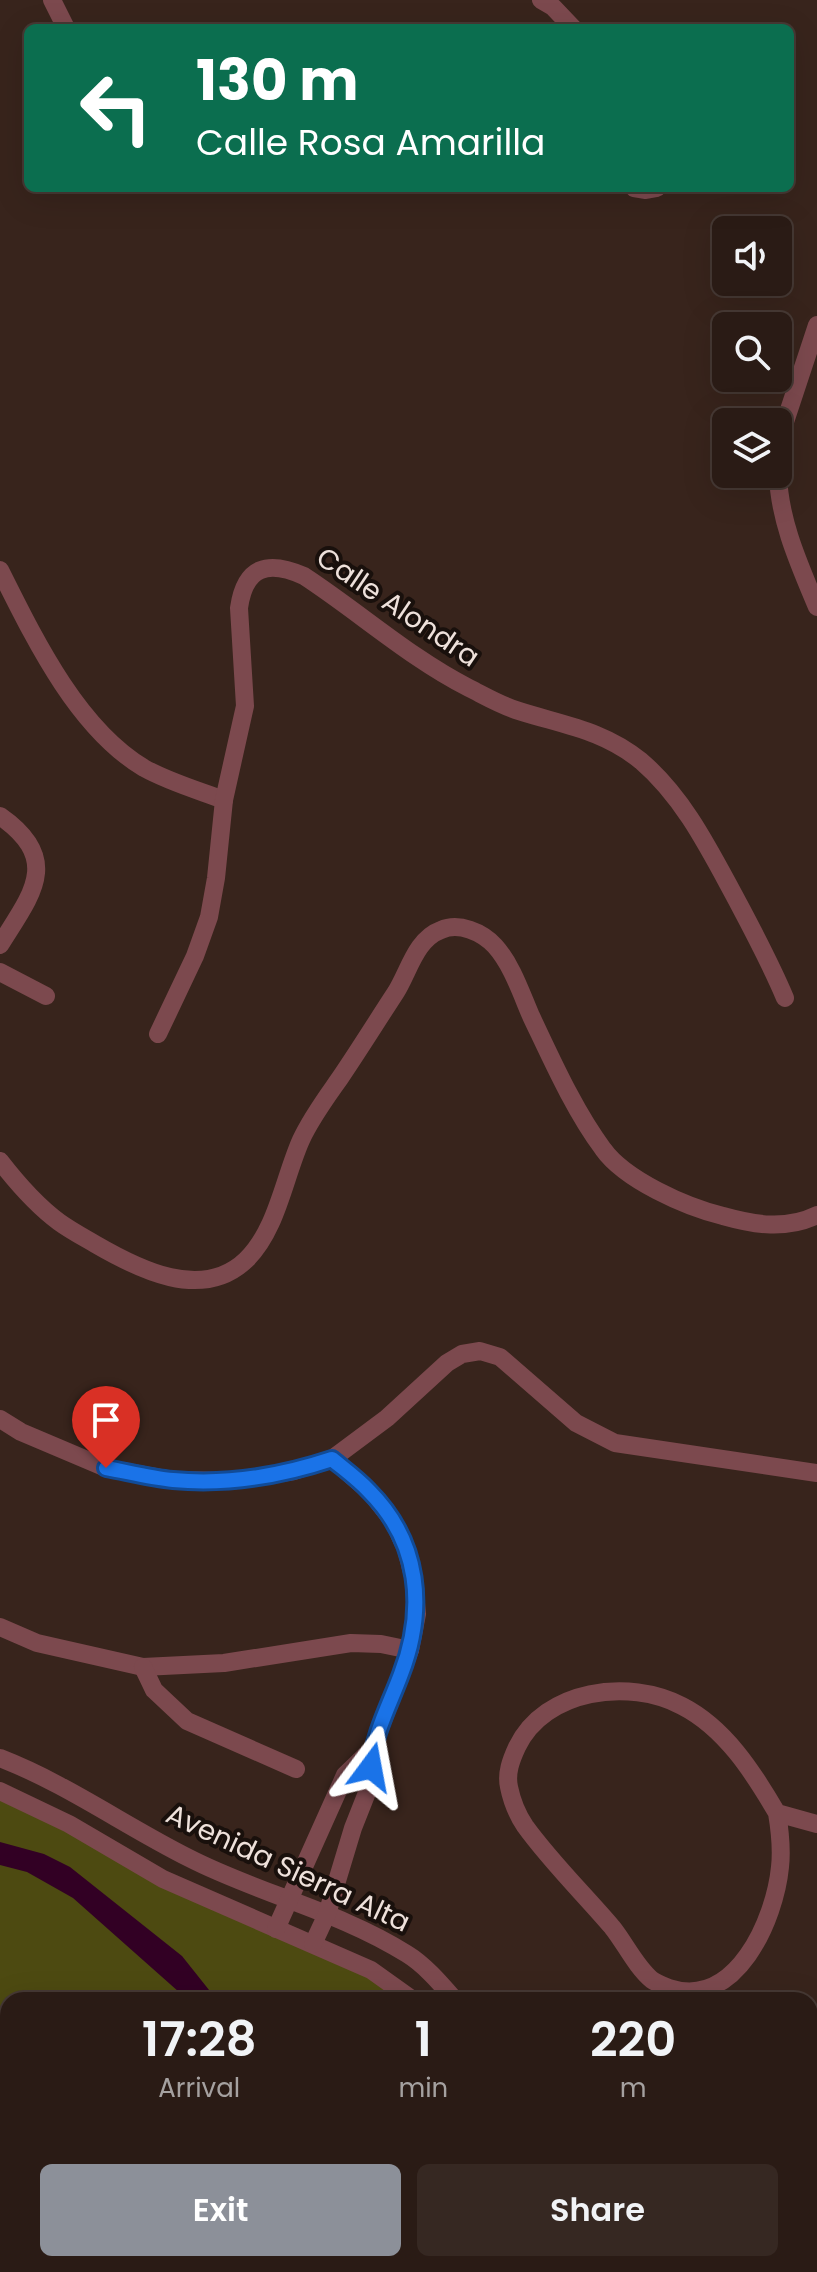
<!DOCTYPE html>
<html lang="en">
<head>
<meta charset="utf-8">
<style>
	body { margin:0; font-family:Poppins,sans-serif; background:#362822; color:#f1f3f6; height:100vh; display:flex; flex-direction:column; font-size:30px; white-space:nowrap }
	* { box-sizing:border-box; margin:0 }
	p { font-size:26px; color:#a5a1a0 }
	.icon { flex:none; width:44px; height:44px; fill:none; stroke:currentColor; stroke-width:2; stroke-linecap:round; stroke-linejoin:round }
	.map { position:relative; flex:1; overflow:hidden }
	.sheet { position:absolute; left:0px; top:1992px; width:818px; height:280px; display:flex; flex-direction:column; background:#2a1b15; border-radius:24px 24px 0 0; box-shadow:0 8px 32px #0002,0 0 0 2px #463934 }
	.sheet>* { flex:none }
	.banner { position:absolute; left:24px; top:24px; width:770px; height:168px; border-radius:12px; box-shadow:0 8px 32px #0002,0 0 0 2px #463934; background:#0b6e4f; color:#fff; overflow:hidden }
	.fabs { position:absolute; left:712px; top:216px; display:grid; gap:16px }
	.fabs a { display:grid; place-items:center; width:80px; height:80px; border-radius:12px; background:#2a1b15; box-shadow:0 8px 32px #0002,0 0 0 2px #463934; font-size:40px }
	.pin { position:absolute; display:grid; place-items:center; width:68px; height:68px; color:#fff; margin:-82px -34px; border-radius:50% 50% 50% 0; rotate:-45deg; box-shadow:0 0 8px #0007 }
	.pin .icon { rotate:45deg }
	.me { position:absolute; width:88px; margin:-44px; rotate:13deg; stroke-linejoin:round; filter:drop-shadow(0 0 6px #0008) }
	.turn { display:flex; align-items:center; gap:28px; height:168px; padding:0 40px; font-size:36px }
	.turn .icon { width:104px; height:104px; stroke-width:2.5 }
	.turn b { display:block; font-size:56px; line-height:68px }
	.eta { display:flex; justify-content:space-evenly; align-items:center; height:136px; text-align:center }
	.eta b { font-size:48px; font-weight:600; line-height:56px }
	.action { display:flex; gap:16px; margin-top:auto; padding:16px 40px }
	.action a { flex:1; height:92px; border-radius:12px; background:#8c9099; color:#fff; font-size:32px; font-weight:600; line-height:92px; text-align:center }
	.action a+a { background:#362822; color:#f1f3f6 }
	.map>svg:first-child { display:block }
	.green { fill:#4d4a11 }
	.water { fill:#320024 }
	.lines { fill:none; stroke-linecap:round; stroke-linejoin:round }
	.minor { stroke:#7c494e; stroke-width:18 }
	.route-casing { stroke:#114b97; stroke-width:20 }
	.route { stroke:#1a73e8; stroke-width:14 }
	.labels { text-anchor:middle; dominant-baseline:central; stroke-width:8; stroke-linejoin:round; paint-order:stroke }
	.street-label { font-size:28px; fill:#eee1db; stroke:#19100c }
</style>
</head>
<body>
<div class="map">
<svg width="817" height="2272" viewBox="0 0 817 2272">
	<rect width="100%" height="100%" fill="#38241c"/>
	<!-- green -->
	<polygon class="green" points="0,1792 413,2000 8,2000 8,2264 810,2264 810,2221 817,2219 817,2272 0,2272"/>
	<!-- water -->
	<g class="water">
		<polygon points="0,1842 44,1854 70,1867 182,1956 217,2000 188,2000 73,1898 27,1872 0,1865"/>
		<polygon points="572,2264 609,2264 622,2272 584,2272"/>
	</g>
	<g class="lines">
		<!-- minor -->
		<g class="minor">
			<polyline points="52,0 66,28"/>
			<polyline points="541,0 553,7 573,28"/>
			<polyline points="634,188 646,190 657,188"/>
			<polyline points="778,467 783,428 817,325"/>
			<path d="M 778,474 C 779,520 799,564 817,607"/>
			<path d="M 0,570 C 34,638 77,728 144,768 C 169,782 197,790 224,800"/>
			<path d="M 0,816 C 63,860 31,895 0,945"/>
			<polyline points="0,972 46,996"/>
			<path d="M 158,1034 L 195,956 L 209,917 L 216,878 L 224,800 L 245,706 L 239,608 C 245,566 268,560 304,576 C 359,612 410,658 469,688 C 485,696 502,706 519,711 C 563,725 603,730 641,761 C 683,797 708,847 734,895 C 752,929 770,962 785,998"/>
			<path d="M 0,1161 C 17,1183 36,1205 59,1222 C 70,1230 83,1237 95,1244 C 138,1269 202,1302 246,1260 C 277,1230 284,1178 301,1140 C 311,1118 326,1098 340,1078 C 359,1050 377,1021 396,992 C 409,971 416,939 441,930 C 459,922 482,932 495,946 C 512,965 521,993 531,1016 C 552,1060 574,1110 603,1149 C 625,1180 686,1207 723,1216 C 755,1225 786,1230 817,1215"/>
			<polyline points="0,1419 21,1432 106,1468 173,1480 230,1481 294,1471 332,1459 387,1418 447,1363 462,1354 480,1351 500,1357 576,1423 615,1443 817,1473"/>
			<polyline points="0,1627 37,1643 143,1667 224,1663 351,1643 381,1644 410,1650"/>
			<polyline points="143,1667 154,1690 187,1721 296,1769"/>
			<path d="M 0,1758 C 67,1784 125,1826 189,1858 C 259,1894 339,1911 407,1954 C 425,1965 441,1984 455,2000"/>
			<polyline points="0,1791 69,1824 163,1879 371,1970 413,2000"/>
			<path d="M 777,1813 C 780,1831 782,1849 780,1867 C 775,1919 736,2010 669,1988 C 664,1986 656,1983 652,1980 C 636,1967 625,1943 612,1927 C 583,1893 551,1862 525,1826 C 517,1814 512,1802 509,1787 C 506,1773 511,1760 517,1747 C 545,1689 629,1678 682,1706 C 725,1728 753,1772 777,1813 L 817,1824"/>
			<polyline points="276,1929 345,1775 372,1749"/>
			<polyline points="313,1944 327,1914 353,1828 370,1785 372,1749 410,1650 417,1614 414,1580 406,1549 393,1521 370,1492 332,1459"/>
			<polyline points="810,2189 817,2187"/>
			<polyline points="810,2221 817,2219"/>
			<polyline points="0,2258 8,2261"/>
			<polyline points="20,2264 49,2272"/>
		</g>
	</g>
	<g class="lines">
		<defs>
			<path id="route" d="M 106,1468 C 128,1472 151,1478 173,1480 C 227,1485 281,1476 332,1459 C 344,1469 358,1479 369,1491 C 420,1542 426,1609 401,1674 C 390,1704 373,1735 371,1767"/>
		</defs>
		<!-- route casing -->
		<use href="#route" class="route-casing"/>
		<!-- route -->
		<use href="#route" class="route"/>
	</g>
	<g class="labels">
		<!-- street labels -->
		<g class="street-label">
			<text transform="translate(398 607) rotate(34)">Calle Alondra</text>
			<text transform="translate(288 1868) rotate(25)">Avenida Sierra Alta</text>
		</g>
	</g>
</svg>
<div class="fabs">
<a><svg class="icon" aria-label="sound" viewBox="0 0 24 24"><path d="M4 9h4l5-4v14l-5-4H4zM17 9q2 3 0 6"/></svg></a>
<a><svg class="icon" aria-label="search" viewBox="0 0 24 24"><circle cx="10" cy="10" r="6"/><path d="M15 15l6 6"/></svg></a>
<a><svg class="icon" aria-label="layers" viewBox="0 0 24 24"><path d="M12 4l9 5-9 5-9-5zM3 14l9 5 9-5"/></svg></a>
</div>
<div class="pin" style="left:106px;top:1468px;background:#d93025"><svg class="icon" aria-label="arrive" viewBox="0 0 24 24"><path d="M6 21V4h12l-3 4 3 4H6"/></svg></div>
<svg class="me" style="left:371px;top:1767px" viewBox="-20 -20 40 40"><path d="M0-17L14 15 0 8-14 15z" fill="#1a73e8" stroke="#fff" stroke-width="4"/></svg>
<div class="banner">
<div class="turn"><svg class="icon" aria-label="left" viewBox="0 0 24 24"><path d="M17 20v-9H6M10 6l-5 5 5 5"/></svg><div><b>130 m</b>Calle Rosa Amarilla</div></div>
</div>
<section class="sheet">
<div class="eta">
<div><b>17:28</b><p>Arrival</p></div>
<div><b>1</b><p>min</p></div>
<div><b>220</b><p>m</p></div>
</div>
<div class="action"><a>Exit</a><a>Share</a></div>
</section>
</div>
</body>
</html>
